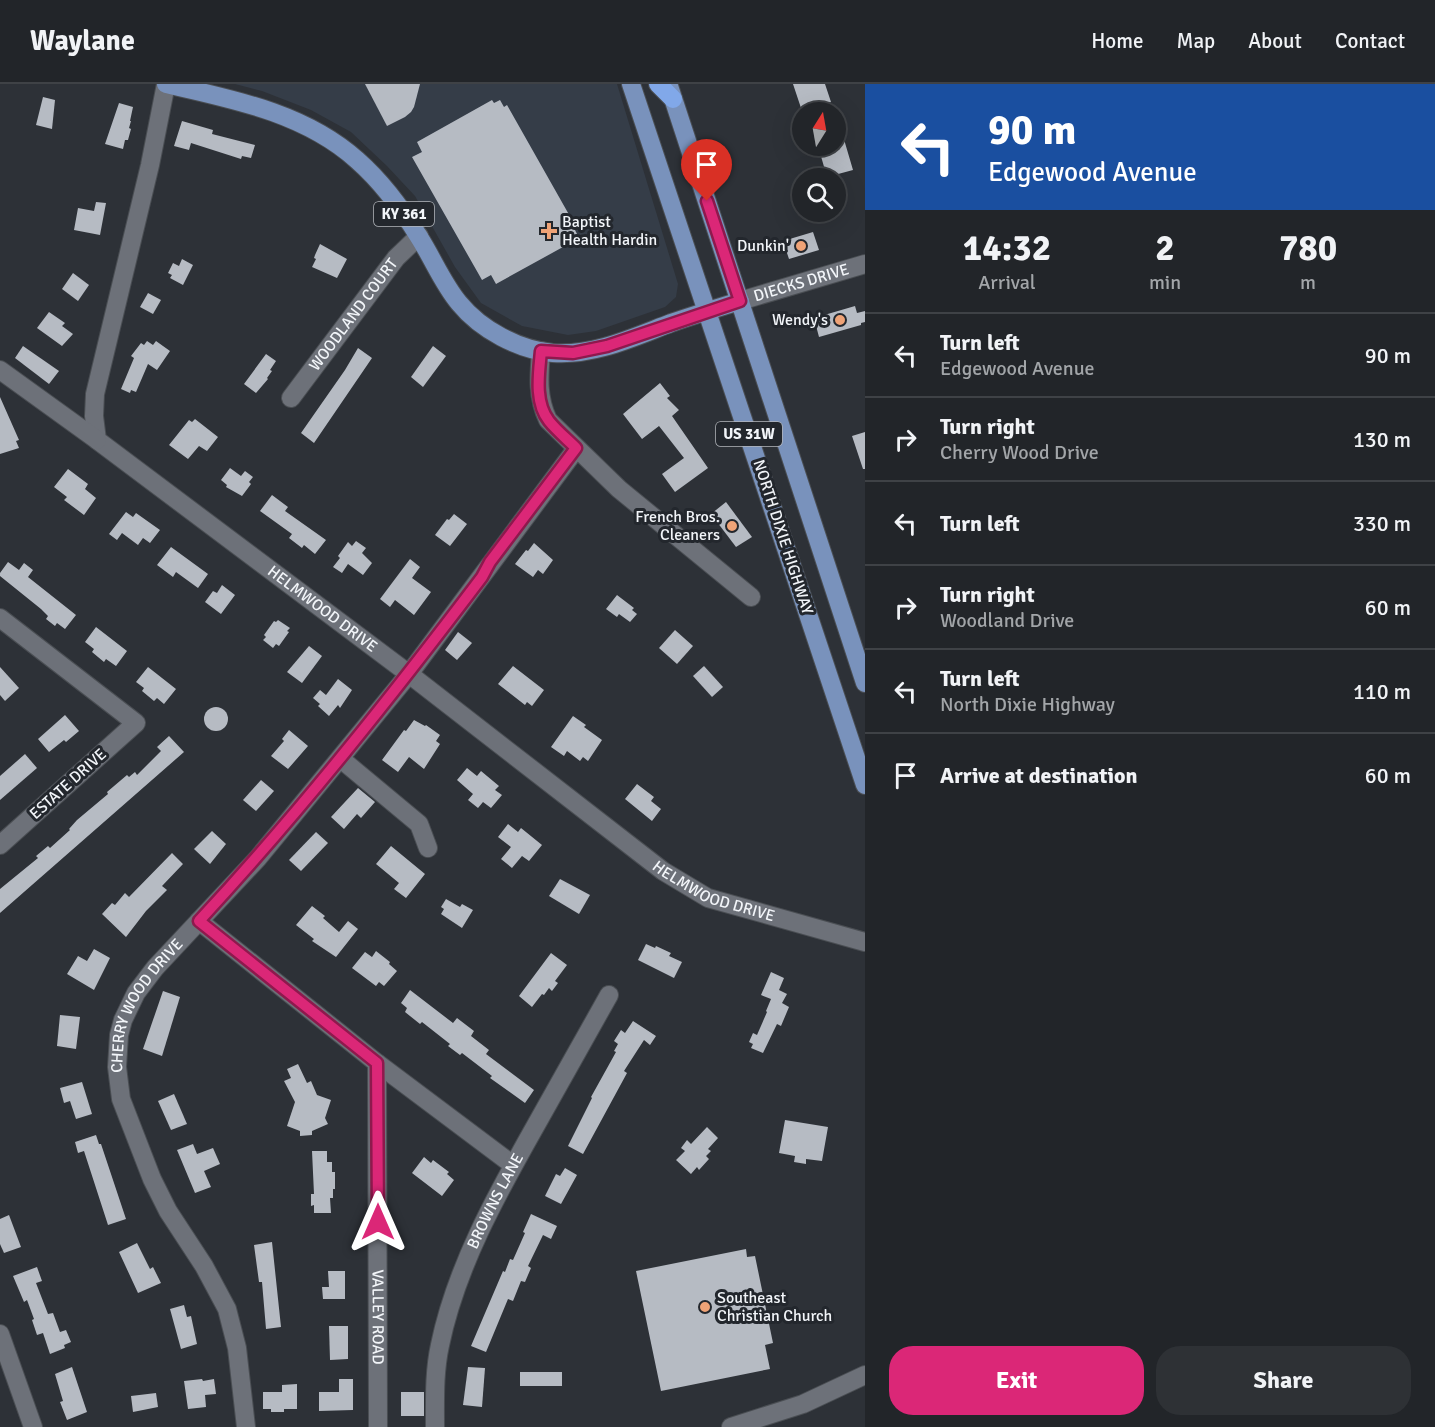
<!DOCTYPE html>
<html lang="en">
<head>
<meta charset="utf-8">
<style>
	body { margin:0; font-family:Signika,sans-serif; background:#2e3135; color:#f1f3f6; height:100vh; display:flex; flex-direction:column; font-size:22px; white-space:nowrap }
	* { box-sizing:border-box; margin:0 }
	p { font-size:20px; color:#a2a5a8 }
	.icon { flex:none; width:33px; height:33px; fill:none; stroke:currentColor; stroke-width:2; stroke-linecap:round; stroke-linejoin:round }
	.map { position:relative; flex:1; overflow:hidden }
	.side { display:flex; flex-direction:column; background:#222529; width:570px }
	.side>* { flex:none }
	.hud { background:#1a4fa0; color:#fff; overflow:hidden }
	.needle { width:39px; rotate:11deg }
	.controls { position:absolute; left:792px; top:18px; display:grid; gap:12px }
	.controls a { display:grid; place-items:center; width:54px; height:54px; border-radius:50%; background:#222529; box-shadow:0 6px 24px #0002,0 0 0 2px #3f4246; font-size:30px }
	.pin { position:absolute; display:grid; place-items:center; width:51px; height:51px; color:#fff; margin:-62px -26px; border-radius:50% 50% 50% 0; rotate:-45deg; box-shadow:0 0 6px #0007 }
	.pin .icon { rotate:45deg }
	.me { position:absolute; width:66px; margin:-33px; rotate:0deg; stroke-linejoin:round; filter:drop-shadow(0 0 4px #0008) }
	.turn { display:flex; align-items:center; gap:21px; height:126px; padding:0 24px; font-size:27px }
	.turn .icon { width:78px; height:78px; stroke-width:2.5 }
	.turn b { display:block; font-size:42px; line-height:51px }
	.eta { display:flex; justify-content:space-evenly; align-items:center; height:102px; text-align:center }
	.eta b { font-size:36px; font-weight:800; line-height:42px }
	.primary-button { display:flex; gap:12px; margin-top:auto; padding:12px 24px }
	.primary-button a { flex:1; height:69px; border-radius:24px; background:#db2777; color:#fff; font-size:24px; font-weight:800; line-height:69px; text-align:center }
	.primary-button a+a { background:#2e3135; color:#f1f3f6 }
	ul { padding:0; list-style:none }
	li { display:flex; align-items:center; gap:18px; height:84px; padding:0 24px; border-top:2px solid #3f4246 }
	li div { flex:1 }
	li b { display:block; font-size:22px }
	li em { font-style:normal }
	header { display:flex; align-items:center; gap:36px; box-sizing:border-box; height:84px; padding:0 30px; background:#222529; border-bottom:2px solid #3f4246 }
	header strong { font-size:28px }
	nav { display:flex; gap:33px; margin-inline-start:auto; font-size:21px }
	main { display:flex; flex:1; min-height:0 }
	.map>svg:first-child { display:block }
	.built { fill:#353d48 }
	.building { fill:#b6bbc3 }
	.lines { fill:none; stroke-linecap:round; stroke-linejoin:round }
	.minor-casing { stroke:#4a4e53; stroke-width:20 }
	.major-casing { stroke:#4a4e53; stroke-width:20 }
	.highway-casing { stroke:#4a4e53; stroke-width:20 }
	.minor { stroke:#6d7179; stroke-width:18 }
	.major { stroke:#7992bc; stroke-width:18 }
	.highway { stroke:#81a8e9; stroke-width:18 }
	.route-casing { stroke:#8e194d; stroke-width:15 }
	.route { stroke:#db2777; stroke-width:10 }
	.poi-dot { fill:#efa377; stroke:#23272d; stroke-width:2 }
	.labels { text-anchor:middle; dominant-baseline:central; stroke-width:6; stroke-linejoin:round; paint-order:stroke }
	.shield { fill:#23272d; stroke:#b4b7bc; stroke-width:1.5 }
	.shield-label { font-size:15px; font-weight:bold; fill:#f2f5f9 }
	.poi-label { font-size:16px; fill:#f2f5f9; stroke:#23272d; text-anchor:end }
	.street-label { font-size:16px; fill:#f2f5f9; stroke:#23272d }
</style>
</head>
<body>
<header>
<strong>Waylane</strong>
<nav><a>Home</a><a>Map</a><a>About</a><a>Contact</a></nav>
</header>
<main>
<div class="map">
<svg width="865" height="1343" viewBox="0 0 865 1343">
	<rect width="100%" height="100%" fill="#2d3137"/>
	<!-- built -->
	<polygon class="built" points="235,0 617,0 678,200 676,213 665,223 596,247 568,251 522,242 481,219 455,183 415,112 387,82 351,48 311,26 262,7"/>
	<!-- building -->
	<g class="building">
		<polygon points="365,0 420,0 414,23 411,28 405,33 387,42"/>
		<polygon points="793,0 825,0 831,18 802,27"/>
		<polygon points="43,13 55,16 52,45 36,41"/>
		<polygon points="492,16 494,19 500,16 504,23 507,21 576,143 574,144 578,152 571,156 572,158 496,200 491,191 482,196 412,73 422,68 417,58"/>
		<polygon points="119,19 133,23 130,37 131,37 129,44 131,45 128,56 125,56 123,65 105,60"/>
		<polygon points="836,35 838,35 853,86 827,93 818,62 836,62"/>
		<polygon points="182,37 213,46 212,50 255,61 251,74 242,72 241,75 191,59 189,66 174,62"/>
		<polygon points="96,118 106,119 100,151 74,146 78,124 94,127"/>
		<polygon points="813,148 819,166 789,175 783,157"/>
		<polygon points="320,160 347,175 337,194 312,183 316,175 314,174 315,171"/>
		<polygon points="182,175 193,181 183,201 170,194 172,191 168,189 173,179 179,182"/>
		<polygon points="73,189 89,201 78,217 62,205"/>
		<polygon points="148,209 161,216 153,230 140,223"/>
		<polygon points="855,222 857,229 865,227 865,238 861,239 861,241 819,253 814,234"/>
		<polygon points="49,228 65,239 62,242 73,250 62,262 37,244"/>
		<polygon points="147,257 153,261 156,257 170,267 157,286 148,280 136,308 131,306 130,309 121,305 134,274 131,272 141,259 144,261"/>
		<polygon points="23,262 59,287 49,300 15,274"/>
		<polygon points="433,262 446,272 423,303 411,293"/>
		<polygon points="358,264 372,274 314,359 301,349 345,286"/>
		<polygon points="266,270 276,277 270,286 272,287 267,294 268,295 256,309 244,300"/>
		<polygon points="660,299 670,312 667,314 679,326 672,332 708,384 675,408 662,390 684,374 659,342 642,355 623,330"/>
		<polygon points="0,313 19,356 16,357 19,364 0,370"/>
		<polygon points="195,335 218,353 207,367 199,362 188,375 169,361 189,336 192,338"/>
		<polygon points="865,348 865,385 863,385 852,352"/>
		<polygon points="230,384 241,392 245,387 253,393 249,398 251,400 242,412 226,403 227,401 221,396"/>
		<polygon points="68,385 88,400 85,405 96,414 84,431 64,416 67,413 54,403"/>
		<polygon points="272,411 288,423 285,427 326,456 315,470 304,461 302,464 289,454 292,450 260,427"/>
		<polygon points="726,418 752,453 736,463 711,430"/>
		<polygon points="126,428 133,433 136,429 160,446 150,459 143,454 138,461 122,449 117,456 109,450"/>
		<polygon points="454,430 467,440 450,462 435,451 447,435 449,436"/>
		<polygon points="356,457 366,464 362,469 372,479 363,491 348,480 342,489 333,483 340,474 338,472 348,458 352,462"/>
		<polygon points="534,459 553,476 543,490 538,486 533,493 515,480 526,466 528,467"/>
		<polygon points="171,463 208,490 198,504 176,488 173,493 157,481"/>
		<polygon points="410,475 420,483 412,494 431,508 414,531 395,516 390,523 380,515"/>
		<polygon points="8,478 19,486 24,479 33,486 28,493 76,531 65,545 57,539 55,542 46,535 48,532 41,525 0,492 0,489"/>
		<polygon points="222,501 235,511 221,530 205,518 213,507 217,509"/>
		<polygon points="617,511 634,524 632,526 637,530 630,538 619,530 617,533 606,525"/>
		<polygon points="278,536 290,544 287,547 289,548 279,562 276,560 273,564 263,556 266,553 264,551 274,537 276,538"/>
		<polygon points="96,543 127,567 116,582 106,575 104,578 92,568 94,565 85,558"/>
		<polygon points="675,546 693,562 677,580 659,564"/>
		<polygon points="458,548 472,559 457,576 445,566"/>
		<polygon points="309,562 322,572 302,599 287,588"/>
		<polygon points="513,582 544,606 532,622 527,618 525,621 498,600"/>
		<polygon points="704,582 723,603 712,613 693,592"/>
		<polygon points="0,583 19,604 5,617 0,611"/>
		<polygon points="148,583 176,605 164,620 157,614 154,617 142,607 144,604 136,598"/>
		<polygon points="338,595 352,606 340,624 338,621 329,632 318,622 320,620 313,614 320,606 326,611"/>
		<circle cx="216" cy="635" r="12"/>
		<polygon points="65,631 79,647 66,658 64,656 49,668 38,655"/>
		<polygon points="573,632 586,641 584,643 602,656 588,677 583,673 580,677 567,667 564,672 551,663"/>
		<polygon points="414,636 425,642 426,641 440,651 436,657 440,660 424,685 409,673 398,688 382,676 404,646 406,647"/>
		<polygon points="289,646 308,662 288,685 271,672 284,657 282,655"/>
		<polygon points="169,652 184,668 0,829 0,805 38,774 36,772 48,762 50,764 70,746 69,745 77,736 108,710 107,708 127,691 129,693 135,688 137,691 161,667 157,663"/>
		<polygon points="25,670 37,684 0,716 0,692"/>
		<polygon points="467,684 477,692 481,687 499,702 495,706 502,711 491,724 483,718 478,724 468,716 473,710 457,696"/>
		<polygon points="261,696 274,707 256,727 243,716"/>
		<polygon points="637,700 654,713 651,717 661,725 652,737 625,715"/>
		<polygon points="358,704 375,718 361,734 357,730 344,745 331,733"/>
		<polygon points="508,740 518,748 521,744 542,761 529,777 522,772 512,784 501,775 511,763 498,753"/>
		<polygon points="212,747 226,760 210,780 194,765"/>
		<polygon points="316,748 328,759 301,787 289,776"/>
		<polygon points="391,762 425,790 406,814 394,805 399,799 376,780"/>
		<polygon points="172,769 183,780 162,802 167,806 146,827 126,853 102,830 112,819 115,821 125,809 129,813"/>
		<polygon points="560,795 590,811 579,830 549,812"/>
		<polygon points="446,815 460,823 462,820 473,826 462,844 441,830 444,825 441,823"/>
		<polygon points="312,822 325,832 323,834 339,848 348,837 358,845 336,873 312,857 314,855 296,841"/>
		<polygon points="646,860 655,864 656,862 671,869 669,872 682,878 674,894 638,876"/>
		<polygon points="94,865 110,874 94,906 67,890 78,872 87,877"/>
		<polygon points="376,867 390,878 389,880 397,887 384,902 379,898 376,902 352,884 365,868 372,873"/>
		<polygon points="551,869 567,881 555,897 558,899 552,907 549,904 544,911 542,910 532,923 519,912"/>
		<polygon points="771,888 784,894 779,906 787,910 782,919 789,923 781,942 777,940 763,969 751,964 753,960 749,958 753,949 757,951 767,928 766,927 771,915 761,911"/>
		<polygon points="410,906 453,939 457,934 474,947 471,952 489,966 486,970 534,1006 525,1019 490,994 492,992 462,969 460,971 448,962 450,960 422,938 420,940 405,928 407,924 401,919"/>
		<polygon points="163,907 180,913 162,972 143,965"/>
		<polygon points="60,931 80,933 76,965 57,962"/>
		<polygon points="633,937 656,952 650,961 644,956 624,987 627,989 583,1070 568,1062 592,1014 591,1013 616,968 614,967 618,960 614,957 621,946 625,949"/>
		<polygon points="298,980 307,999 311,997 317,1011 331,1016 325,1034 328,1040 312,1047 312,1051 300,1052 300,1047 287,1042 295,1018 284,997 291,994 287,985"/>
		<polygon points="82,998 92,1030 76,1035 70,1017 64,1019 60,1004"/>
		<polygon points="174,1010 187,1040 171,1046 158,1017"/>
		<polygon points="785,1036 828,1043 822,1077 806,1075 806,1080 794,1078 795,1072 779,1069"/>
		<polygon points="707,1043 718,1054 708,1065 711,1067 706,1072 709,1075 699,1086 697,1083 691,1090 676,1076 685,1067 681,1064 687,1056 691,1060"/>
		<polygon points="96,1051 99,1060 101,1060 126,1135 108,1141 84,1067 78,1069 75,1058"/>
		<polygon points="193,1060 197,1070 213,1064 220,1080 204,1087 211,1103 195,1109 177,1066"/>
		<polygon points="312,1067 327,1067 327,1078 332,1078 332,1088 335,1088 335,1105 333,1105 333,1114 330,1114 331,1129 314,1129 314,1121 311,1122 311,1110 314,1110"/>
		<polygon points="424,1073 431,1079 433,1076 449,1088 447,1090 454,1096 442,1112 412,1089"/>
		<polygon points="565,1084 577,1091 561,1120 545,1112 556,1090 560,1092"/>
		<polygon points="531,1130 557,1142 551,1155 543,1151 528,1182 531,1184 525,1198 521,1197 513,1217 508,1215 486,1268 471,1262 503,1187 505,1188 510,1175 513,1176 525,1149 523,1148"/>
		<polygon points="9,1131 21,1163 4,1169 0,1160 0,1135"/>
		<polygon points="272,1158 281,1243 266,1245 262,1198 259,1198 254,1161"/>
		<polygon points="137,1159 150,1185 153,1183 161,1199 138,1209 119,1168"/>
		<polygon points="746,1165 747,1173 755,1172 773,1259 765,1261 770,1285 661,1307 636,1187"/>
		<polygon points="37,1183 42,1197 36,1199 48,1230 53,1229 60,1248 66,1246 71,1258 64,1261 65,1264 50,1270 43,1249 37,1251 32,1236 34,1235 27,1216 24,1218 13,1192"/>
		<polygon points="328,1187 345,1187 345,1215 323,1215 322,1203 329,1203"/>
		<polygon points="184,1221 187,1233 191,1232 197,1260 181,1265 170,1225"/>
		<polygon points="329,1242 348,1242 348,1275 330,1276"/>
		<polygon points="72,1283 87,1328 67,1336 60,1318 63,1317 55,1290"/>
		<polygon points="468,1283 485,1284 482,1323 463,1321"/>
		<rect x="520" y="1288" width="42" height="14"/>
		<polygon points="202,1295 203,1297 214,1295 216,1310 205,1311 206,1323 188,1325 184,1297"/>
		<polygon points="339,1295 353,1295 353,1326 319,1327 319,1308 339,1308"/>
		<polygon points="297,1300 297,1325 284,1325 284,1328 271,1328 271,1325 263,1325 263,1308 282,1308 282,1301"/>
		<rect x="401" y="1308" width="23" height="24"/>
		<polygon points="156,1309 158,1323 133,1328 131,1312"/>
	</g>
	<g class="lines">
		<defs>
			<g id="minor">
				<path id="s1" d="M 166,0 L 150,81 L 95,310 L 94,332 L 97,356 L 409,590 L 663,787 L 708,814 L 865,858"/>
				<path id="s2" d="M 740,217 L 865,180"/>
				<path d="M 541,267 C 539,292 537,313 548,336 L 619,405 L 751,513"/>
				<polyline points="0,286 97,356"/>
				<path id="s3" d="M 291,314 L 396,174 L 419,152"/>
				<polyline points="0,534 136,639 0,761"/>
				<polyline points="341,675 419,740 428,764"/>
				<polyline points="199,837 377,979 513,1081"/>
				<path id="s4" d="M 377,979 L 378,1343"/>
				<polyline points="0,1250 33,1343"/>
				<path id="s5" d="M 246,1343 L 237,1264 L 227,1225 L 204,1182 L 168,1127 L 152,1095 L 121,1015 L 117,983 L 119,951 L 123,936 L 136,909 L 155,884 L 258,774 L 409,590 L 576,365"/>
				<path id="s6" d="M 435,1343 C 435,1316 434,1288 440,1261 C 456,1183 497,1110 536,1041 C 560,998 585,954 609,911"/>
				<polyline points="731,1343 803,1320 865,1291"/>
			</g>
			<g id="major">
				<path d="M 166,0 C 232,15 305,29 357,76 C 382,98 402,125 419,153 C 433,175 443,200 459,219 C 481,246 519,266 553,269 C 594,272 634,253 671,239 C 694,231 717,224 740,217"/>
				<polyline points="631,0 865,701"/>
				<polyline points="669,2 865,599"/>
			</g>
			<polyline id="highway" points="658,0 673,15"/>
		</defs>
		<!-- minor casing -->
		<use href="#minor" class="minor-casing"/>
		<!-- major casing -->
		<use href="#major" class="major-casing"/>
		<!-- highway casing -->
		<use href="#highway" class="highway-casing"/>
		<!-- minor -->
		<use href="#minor" class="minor"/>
		<!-- major -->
		<use href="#major" class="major"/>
		<!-- highway -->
		<use href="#highway" class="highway"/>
	</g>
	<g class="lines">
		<defs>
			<path id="route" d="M 378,1138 L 377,979 L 199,837 C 300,728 392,612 482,493 L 490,478 L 576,364 C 567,355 557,347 549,337 C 534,318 539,289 541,267 L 573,269 L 607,262 L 740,217 L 707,117"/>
		</defs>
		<!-- route casing -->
		<use href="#route" class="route-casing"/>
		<!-- route -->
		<use href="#route" class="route"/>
	</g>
	<!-- markers -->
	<g class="poi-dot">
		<path d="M546 138h6v6h6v6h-6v6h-6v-6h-6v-6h6z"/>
		<circle cx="801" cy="162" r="6"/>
		<circle cx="840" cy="236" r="6"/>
		<circle cx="732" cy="442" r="6"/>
		<circle cx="705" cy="1223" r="6"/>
	</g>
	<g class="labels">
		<!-- shield labels -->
		<g class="shield">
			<rect x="374" y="118" width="60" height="24" rx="4.5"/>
			<rect x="716" y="338" width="66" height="24" rx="4.5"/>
		</g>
		<g class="shield-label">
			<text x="404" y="130">KY 361</text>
			<text x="749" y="350">US 31W</text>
		</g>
		<!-- poi labels -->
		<g class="poi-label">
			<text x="562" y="138" text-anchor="start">Baptist<tspan x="562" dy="18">Health Hardin</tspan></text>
			<text x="789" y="162">Dunkin'</text>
			<text x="828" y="236">Wendy's</text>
			<text x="720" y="433">French Bros.<tspan x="720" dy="18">Cleaners</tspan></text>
			<text x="717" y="1214" text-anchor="start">Southeast<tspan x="717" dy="18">Christian Church</tspan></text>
		</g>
		<!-- street labels -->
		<g class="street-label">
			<text stroke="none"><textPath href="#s2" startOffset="64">DIECKS DRIVE</textPath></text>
			<text stroke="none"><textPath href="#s3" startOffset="104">WOODLAND COURT</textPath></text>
			<text transform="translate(783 453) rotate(72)">NORTH DIXIE HIGHWAY</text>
			<text stroke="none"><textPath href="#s1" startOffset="646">HELMWOOD DRIVE</textPath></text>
			<text transform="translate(68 700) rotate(-42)">ESTATE DRIVE</text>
			<text stroke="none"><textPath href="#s1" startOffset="1131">HELMWOOD DRIVE</textPath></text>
			<text stroke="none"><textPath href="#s5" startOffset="458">CHERRY WOOD DRIVE</textPath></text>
			<text stroke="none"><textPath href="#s6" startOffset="237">BROWNS LANE</textPath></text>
			<text stroke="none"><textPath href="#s4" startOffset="254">VALLEY ROAD</textPath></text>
		</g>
	</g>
</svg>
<div class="controls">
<a><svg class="needle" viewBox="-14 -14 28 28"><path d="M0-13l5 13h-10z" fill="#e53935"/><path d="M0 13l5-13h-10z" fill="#a2a5a8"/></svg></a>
<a><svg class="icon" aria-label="search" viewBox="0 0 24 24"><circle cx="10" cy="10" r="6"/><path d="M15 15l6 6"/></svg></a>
</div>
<div class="pin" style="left:707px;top:117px;background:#d93025"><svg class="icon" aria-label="arrive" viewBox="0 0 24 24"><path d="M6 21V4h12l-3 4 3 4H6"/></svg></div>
<svg class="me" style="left:378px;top:1138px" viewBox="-20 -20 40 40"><path d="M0-17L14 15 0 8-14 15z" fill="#db2777" stroke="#fff" stroke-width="4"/></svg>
</div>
<section class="side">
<div class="hud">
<div class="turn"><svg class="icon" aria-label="left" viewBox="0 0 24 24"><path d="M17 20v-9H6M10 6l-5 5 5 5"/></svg><div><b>90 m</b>Edgewood Avenue</div></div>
</div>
<div class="eta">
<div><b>14:32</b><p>Arrival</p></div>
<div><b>2</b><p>min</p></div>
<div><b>780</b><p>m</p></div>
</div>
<ul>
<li><svg class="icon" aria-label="left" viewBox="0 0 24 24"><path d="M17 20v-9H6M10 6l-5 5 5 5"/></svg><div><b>Turn left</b><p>Edgewood Avenue</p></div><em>90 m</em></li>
<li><svg class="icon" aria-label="right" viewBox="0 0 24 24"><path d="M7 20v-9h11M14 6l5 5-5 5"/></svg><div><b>Turn right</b><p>Cherry Wood Drive</p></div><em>130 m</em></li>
<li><svg class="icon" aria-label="left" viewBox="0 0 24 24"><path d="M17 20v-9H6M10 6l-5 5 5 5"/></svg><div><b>Turn left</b></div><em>330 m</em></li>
<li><svg class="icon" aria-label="right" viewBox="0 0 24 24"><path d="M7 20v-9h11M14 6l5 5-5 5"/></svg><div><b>Turn right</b><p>Woodland Drive</p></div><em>60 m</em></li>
<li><svg class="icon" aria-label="left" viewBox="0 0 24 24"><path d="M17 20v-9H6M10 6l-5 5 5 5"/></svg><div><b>Turn left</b><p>North Dixie Highway</p></div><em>110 m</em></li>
<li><svg class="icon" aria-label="arrive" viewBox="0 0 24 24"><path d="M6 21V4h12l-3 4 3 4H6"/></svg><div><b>Arrive at destination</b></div><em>60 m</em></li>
</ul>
<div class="primary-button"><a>Exit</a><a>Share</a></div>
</section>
</main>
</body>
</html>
